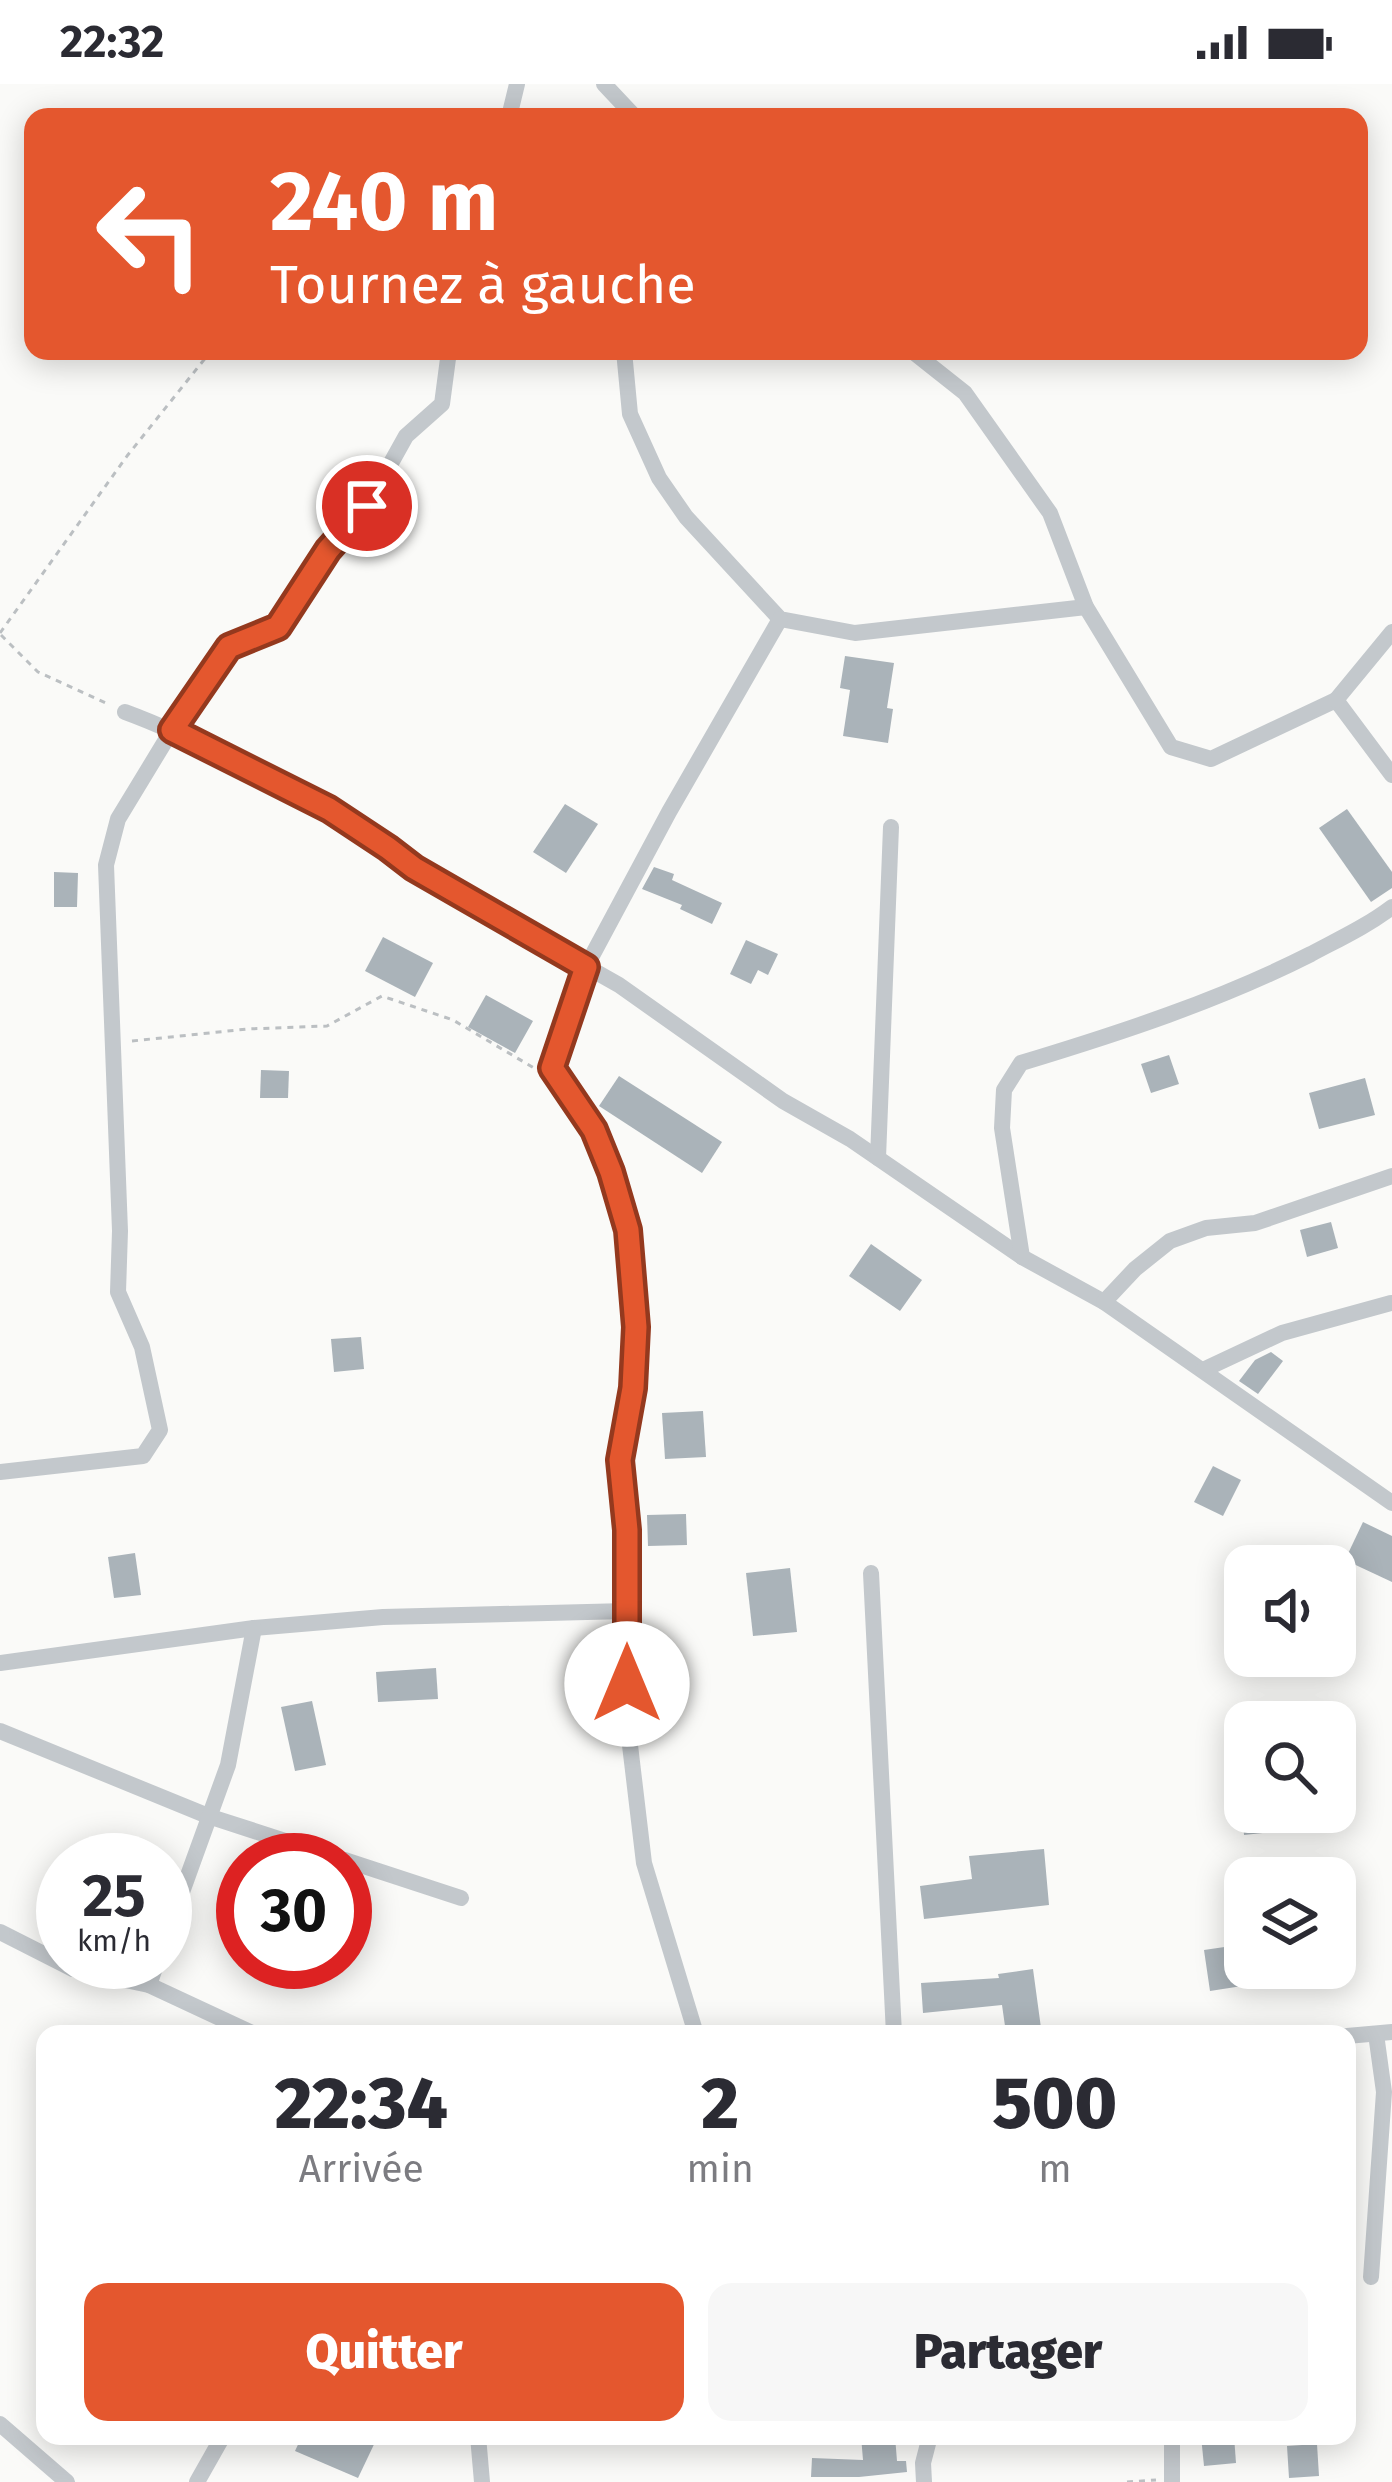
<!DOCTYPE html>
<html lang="fr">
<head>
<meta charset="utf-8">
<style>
	body { margin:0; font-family:"Fira Sans",sans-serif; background:#f7f7f7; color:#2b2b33; height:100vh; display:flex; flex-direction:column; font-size:45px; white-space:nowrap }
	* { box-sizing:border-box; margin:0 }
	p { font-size:39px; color:#7c7c81 }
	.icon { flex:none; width:66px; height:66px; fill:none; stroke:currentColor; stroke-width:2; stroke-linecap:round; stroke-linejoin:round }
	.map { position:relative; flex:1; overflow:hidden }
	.panel { position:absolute; left:36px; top:1941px; width:1320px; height:420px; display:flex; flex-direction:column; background:#fff; border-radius:24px; box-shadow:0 6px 30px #0003 }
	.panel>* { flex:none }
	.top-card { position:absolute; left:24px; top:24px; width:1344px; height:252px; border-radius:24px; box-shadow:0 6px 30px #0003; background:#e4572e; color:#fff; overflow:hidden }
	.controls { position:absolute; left:1224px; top:1461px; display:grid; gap:24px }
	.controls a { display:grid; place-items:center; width:132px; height:132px; border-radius:24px; background:#fff; box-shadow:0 6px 30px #0003; font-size:60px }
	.speed { position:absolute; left:36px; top:1749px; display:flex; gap:24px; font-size:60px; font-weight:700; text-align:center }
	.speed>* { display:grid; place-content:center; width:156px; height:156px; border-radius:50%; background:#fff; box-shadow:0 6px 30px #0003; line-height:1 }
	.speed small { font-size:30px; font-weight:400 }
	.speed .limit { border:18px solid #d22; background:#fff; color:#111 }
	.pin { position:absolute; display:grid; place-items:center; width:102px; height:102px; color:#fff; margin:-51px; border:6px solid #fff; border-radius:50%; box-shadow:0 3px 12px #0007 }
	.me { position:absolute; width:132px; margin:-66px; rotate:0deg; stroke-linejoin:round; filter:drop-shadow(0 0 9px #0008) }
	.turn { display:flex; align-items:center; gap:42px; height:252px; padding:0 48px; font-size:54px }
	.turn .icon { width:156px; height:156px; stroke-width:2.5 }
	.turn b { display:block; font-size:84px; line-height:102px }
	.eta { display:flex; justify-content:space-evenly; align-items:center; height:204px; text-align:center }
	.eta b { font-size:72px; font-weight:800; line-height:84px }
	.action { display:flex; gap:24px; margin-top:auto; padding:24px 48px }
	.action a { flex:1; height:138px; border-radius:24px; background:#e4572e; color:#fff; font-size:48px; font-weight:800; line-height:138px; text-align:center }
	.action a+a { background:#f7f7f7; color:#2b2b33 }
	.status { display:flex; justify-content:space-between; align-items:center; height:84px; padding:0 60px; background:#fff; direction:ltr }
	.status svg { height:33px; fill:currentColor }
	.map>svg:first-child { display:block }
	.building { fill:#aab3b9 }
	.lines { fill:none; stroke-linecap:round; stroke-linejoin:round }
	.path { stroke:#bbbfc2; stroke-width:3; stroke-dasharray:6 6; stroke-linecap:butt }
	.street { stroke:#c3c8cc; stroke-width:16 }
	.route-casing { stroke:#94391e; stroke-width:30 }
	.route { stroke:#e4572e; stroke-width:21 }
</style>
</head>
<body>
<div class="status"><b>22:32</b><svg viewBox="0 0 49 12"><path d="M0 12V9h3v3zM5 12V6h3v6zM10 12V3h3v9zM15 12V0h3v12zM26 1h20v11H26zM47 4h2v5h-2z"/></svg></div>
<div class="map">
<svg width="1392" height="2398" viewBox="0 0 1392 2398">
	<rect width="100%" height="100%" fill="#fafaf8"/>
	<!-- building -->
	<g class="building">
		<polygon points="845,572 894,579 887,624 893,625 888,659 843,652 850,606 840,604"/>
		<polygon points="565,720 598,740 566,789 533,768"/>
		<polygon points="1347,725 1392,788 1392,804 1371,818 1319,744"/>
		<polygon points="654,783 674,790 672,796 722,819 712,840 680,825 682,821 642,805"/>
		<polygon points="54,788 78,789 77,823 54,823"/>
		<polygon points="383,853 433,879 415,913 365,887"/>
		<polygon points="746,856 778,870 768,891 758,886 751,900 730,890"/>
		<polygon points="486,911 533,937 515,969 468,943"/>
		<polygon points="1169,971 1179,1000 1151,1009 1141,980"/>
		<polygon points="261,986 289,987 288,1014 260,1014"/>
		<polygon points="619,992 722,1058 702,1089 599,1022"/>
		<polygon points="1365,994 1375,1031 1319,1045 1309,1009"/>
		<polygon points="1331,1138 1338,1164 1307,1173 1300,1146"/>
		<polygon points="871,1160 922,1196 900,1227 849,1192"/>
		<polygon points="361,1253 364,1285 334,1288 331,1255"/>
		<polygon points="1271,1268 1283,1277 1258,1310 1239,1297 1255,1276"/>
		<polygon points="703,1327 706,1373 665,1375 662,1329"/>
		<polygon points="1213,1382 1241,1396 1223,1432 1194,1418"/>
		<polygon points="686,1430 687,1461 648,1462 647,1431"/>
		<polygon points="1363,1438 1392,1452 1392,1498 1345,1476"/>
		<polygon points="135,1469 141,1511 114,1514 108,1473"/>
		<polygon points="790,1484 797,1548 753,1552 746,1489"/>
		<polygon points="436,1584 438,1615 378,1618 376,1588"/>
		<polygon points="312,1617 326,1681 295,1687 281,1623"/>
		<polygon points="1242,1728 1306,1728 1308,1744 1244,1751"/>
		<polygon points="1044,1765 1049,1821 924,1835 920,1802 972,1795 969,1772"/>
		<polygon points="1245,1860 1245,1884 1253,1884 1255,1900 1210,1907 1204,1866"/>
		<polygon points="1033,1885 1041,1944 1006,1949 1002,1921 923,1929 921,1899 999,1894 998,1890"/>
		<polygon points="302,2352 378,2352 358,2394 295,2367"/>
		<polygon points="861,2352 895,2352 897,2377 906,2377 907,2388 859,2393 811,2393 812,2374 863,2376"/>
		<polygon points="1201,2352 1234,2352 1236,2379 1204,2382"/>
		<polygon points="1317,2360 1319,2392 1289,2394 1287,2362"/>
	</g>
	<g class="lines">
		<!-- path -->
		<g class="path">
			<polyline points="0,549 127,372 211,267"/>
			<polyline points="1,551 38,588 108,620"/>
			<polyline points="132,957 247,945 327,942 382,912 453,936 534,984"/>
			<polyline points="1127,2398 1156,2396"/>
		</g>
		<!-- street -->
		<g class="street">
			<polyline points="604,0 635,33"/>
			<polyline points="509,33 517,0"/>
			<polyline points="624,267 630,330 659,394 686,433 780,535 855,549 1086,523"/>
			<polyline points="912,267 965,309 1050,429 1086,523 1171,663 1211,675 1336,616 1392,691"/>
			<polyline points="1336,616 1392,548"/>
			<path d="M 125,628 C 169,644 211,665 253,687 C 310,715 365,744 414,785 L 619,901 L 783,1017 L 850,1055 L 1022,1173 L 1104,1218 L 1392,1419"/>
			<polyline points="878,1074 891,743"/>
			<path d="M 1022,1173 L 1002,1044 L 1004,1006 L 1021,979 C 1120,949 1218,917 1311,870 C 1339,855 1367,842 1392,823"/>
			<polyline points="1104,1218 1135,1185 1170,1157 1206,1144 1255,1139 1392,1092"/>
			<polyline points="1203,1286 1282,1249 1391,1219"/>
			<polyline points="0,1388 143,1372 160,1346 142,1263 118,1208 120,1147 106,781 118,735 172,646 229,563 277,543 328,466 367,422 406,352 442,320 449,267"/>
			<polyline points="871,1489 894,1950"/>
			<polyline points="0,1579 254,1544 383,1533 627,1527"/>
			<polyline points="0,1647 208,1732 344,1776"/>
			<polyline points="345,1776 461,1814"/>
			<polyline points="0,1848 73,1885 149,1901 254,1950"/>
			<polyline points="165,1855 228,1681 254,1544"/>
			<polyline points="149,1901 157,1878"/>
			<polyline points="696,1950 644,1779 627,1636 627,1446 620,1376 633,1304 636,1243 628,1146 611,1088 594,1046 552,984 586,883 669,728 780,535"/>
			<polyline points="1347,1952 1392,1948"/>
			<polyline points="1371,2193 1384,2008 1376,1950"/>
			<polyline points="0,2340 67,2398"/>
			<polyline points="478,2352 482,2398"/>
			<polyline points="1172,2352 1172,2398"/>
			<polyline points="197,2398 223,2352"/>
			<polyline points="924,2398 923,2379 930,2352"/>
		</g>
	</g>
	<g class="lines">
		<defs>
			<polyline id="route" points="367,422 328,466 278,543 229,563 172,646 329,725 388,764 414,784 586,883 552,984 594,1046 611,1088 628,1146 636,1243 633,1304 620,1376 627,1446 627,1600"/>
		</defs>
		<!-- route casing -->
		<use href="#route" class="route-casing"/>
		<!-- route -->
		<use href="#route" class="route"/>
	</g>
</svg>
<div class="controls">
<a><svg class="icon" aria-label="sound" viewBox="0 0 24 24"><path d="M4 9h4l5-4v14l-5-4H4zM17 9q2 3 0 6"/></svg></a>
<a><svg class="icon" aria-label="search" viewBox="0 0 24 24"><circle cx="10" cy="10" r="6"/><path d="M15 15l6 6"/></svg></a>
<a><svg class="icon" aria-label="layers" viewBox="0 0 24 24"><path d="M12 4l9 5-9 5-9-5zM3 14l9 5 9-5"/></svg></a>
</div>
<div class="speed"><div>25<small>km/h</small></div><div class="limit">30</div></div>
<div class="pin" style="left:367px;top:422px;background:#d93025"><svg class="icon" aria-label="arrive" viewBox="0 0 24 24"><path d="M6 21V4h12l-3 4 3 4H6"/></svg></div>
<svg class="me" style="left:627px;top:1600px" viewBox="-20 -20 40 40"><circle r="19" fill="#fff"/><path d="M0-13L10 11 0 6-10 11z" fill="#e4572e"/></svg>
<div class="top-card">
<div class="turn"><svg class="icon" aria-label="left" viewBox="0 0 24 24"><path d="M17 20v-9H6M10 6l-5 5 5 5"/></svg><div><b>240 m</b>Tournez à gauche</div></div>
</div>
<section class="panel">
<div class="eta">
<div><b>22:34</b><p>Arrivée</p></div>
<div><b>2</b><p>min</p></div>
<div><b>500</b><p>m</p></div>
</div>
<div class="action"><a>Quitter</a><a>Partager</a></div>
</section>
</div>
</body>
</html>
